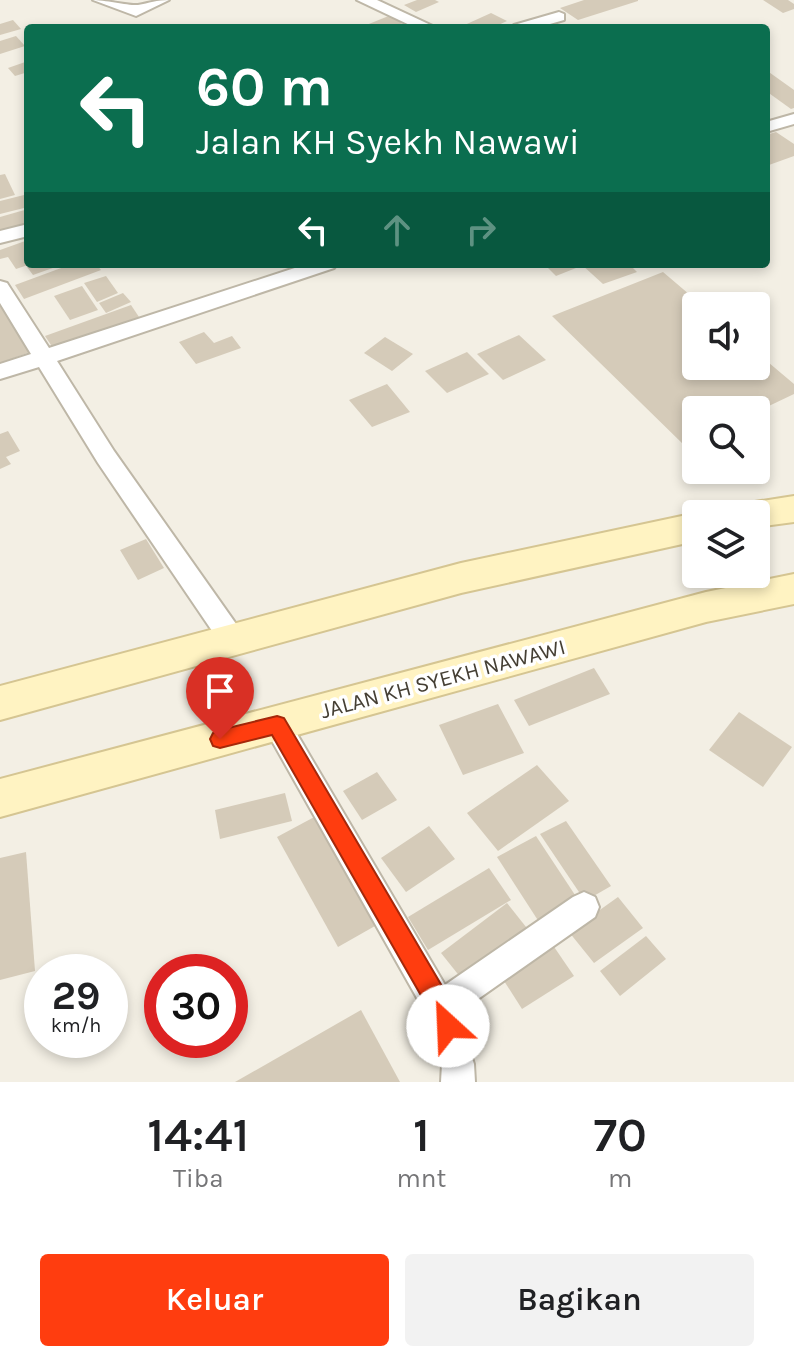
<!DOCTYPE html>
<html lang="id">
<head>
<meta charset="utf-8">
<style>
	body { margin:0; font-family:Karla,sans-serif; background:#f2f2f2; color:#202124; height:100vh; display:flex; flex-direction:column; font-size:30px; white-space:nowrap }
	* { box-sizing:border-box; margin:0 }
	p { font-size:26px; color:#757577 }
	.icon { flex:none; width:44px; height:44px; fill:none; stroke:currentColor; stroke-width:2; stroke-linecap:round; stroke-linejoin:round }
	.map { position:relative; height:1082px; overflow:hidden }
	.details { display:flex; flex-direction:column; background:#fff; flex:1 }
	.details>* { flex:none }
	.banner { position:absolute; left:24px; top:24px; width:746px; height:244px; border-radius:8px; box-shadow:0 4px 12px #0003; background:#0b6e4f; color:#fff; overflow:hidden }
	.buttons { position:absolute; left:682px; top:292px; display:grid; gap:16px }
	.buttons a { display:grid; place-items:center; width:88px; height:88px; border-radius:8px; background:#fff; box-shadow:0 4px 12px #0003; font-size:40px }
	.speed { position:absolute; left:24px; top:954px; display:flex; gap:16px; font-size:40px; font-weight:700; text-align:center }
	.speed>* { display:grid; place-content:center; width:104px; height:104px; border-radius:50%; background:#fff; box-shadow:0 4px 12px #0003; line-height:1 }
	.speed small { font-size:20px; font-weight:400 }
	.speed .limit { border:12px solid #d22; background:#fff; color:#111 }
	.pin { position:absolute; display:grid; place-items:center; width:68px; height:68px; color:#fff; margin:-82px -34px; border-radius:50% 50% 50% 0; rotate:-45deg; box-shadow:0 0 8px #0007 }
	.pin .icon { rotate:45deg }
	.me { position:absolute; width:88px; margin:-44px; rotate:335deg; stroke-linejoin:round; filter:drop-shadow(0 0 6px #0008) }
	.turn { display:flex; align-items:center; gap:28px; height:168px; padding:0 40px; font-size:36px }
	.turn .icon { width:104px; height:104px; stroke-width:2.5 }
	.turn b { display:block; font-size:56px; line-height:68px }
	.lanes { display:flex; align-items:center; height:76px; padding:0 40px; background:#0003; justify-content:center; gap:40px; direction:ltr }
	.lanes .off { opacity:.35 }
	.eta { display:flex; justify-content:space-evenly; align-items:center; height:136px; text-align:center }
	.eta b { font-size:48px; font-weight:600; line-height:56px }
	.button { display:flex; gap:16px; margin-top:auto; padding:16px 40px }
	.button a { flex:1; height:92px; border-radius:8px; background:#ff3d0f; color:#fff; font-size:32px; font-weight:600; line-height:92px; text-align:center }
	.button a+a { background:#f2f2f2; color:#202124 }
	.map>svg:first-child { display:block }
	.building { fill:#d5cbb9 }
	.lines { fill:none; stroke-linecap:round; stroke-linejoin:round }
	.street-casing { stroke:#beb7a7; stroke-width:4 }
	.secondary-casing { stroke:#d5c592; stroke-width:4 }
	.street { fill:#fff; fill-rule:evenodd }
	.secondary { fill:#fff3c2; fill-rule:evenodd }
	.route { fill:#ff3d0f; stroke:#a6280a; stroke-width:2 }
	.labels { text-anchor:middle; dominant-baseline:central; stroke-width:7; stroke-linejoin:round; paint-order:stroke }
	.street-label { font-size:22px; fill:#453f34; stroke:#fff }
</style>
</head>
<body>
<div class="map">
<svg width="794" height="1082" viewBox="0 0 794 1082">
	<rect width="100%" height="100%" fill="#f3efe4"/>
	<!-- building -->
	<g class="building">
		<polygon points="417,0 435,0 439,2 416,12 404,5"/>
		<polygon points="584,0 638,0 638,1 578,20 560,8"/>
		<polygon points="763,0 788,0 794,4 794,9 783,13"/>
		<polygon points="491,13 507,21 492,28 458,28"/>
		<polygon points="391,15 403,23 390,28 359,28"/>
		<polygon points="13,20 21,29 0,35 0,24"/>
		<polygon points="16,36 25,46 0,54 0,41"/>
		<polygon points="28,61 28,72 15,76 8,68"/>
		<polygon points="766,70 794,90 794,108 791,109 766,91"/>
		<polygon points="776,132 794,144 794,156 769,165 766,162 766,135"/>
		<polygon points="5,174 15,195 0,199 0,175"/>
		<polygon points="28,194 28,207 0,214 0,201"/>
		<polygon points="28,209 28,227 0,234 0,217"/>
		<polygon points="28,240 28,265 16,269 8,257 0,259 0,250"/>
		<polygon points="37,264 64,264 33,275 27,267"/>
		<polygon points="72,264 96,264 101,270 24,299 15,285"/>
		<polygon points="544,264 572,264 576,268 556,276"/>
		<polygon points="581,264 629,264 637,272 603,284"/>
		<polygon points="663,272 703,306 696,306 696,366 756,366 756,352 794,384 794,394 756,412 696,410 696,440 685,446 552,316"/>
		<polygon points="106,276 118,293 97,302 84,283"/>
		<polygon points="82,286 98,310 70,320 54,296"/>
		<polygon points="123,293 131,302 106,313 99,303"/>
		<polygon points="0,298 33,351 0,363"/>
		<polygon points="131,305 139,317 53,348 45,336"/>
		<polygon points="204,332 214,343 232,336 241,348 196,364 179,342"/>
		<polygon points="519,335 546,360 503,380 477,354"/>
		<polygon points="385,337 413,354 392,371 364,353"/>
		<polygon points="467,352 489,374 447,393 425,371"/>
		<polygon points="387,384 410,412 372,427 349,400"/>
		<polygon points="8,431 20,451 6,457 11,464 0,469 0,434"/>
		<polygon points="146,539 164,568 138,580 120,550"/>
		<polygon points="594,668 610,694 529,726 514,700"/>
		<polygon points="498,704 524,753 463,775 439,725"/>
		<polygon points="739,712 792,747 763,787 709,750"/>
		<polygon points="537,765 569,801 498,851 467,813"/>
		<polygon points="377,772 397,800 362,820 343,791"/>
		<polygon points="285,793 292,821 220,839 215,810"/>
		<polygon points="318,815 382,922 338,947 277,837"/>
		<polygon points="566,821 611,886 585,901 540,834"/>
		<polygon points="429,826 455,859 406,892 381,858"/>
		<polygon points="536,836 579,901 539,922 497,857"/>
		<polygon points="26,852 35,971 0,980 0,858"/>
		<polygon points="489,868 511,900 428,950 408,917"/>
		<polygon points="618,897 643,928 594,963 569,932"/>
		<polygon points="507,903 530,932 465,983 441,953"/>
		<polygon points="646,936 666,959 620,996 600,971"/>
		<polygon points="550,941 574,976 522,1009 499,973"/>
		<polygon points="361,1010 400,1082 235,1082"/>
	</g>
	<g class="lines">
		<defs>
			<g id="street">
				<path d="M 93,0 C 104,0 131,6 138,5 C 149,3 157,0 169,0 L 136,16 Z"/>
				<polygon points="357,0 377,0 437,28 416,28"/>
				<polygon points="559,12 564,14 564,20 536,28 511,28 514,25"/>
				<polygon points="794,114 794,124 766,132 766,122"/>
				<polygon points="28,224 28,236 0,243 0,231"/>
				<polygon points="307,264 337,264 334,268 57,361 114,451 241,631 245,639 241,647 232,650 223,647 98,463 39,367 0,379 0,364 31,354 0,303 0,281 7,283 49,348"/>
				<polygon points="277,713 287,717 445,985 573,897 584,892 595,897 599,907 595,917 458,1013 474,1064 475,1082 441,1082 442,1064 426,1014 263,725 267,717"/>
			</g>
			<g id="secondary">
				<polygon points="794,496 794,522 756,527 756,514 736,514 742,504"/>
				<polygon points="696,513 696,541 461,593 0,720 0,686 461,563"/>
				<polygon points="794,574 794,604 706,622 0,817 0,779 706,592"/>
			</g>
		</defs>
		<!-- street casing -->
		<use href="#street" class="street-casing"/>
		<!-- secondary casing -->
		<use href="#secondary" class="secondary-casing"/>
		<!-- street -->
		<use href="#street" class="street"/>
		<!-- secondary -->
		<use href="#secondary" class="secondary"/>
	</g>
	<!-- route -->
	<polygon class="route" points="277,716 284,718 449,998 460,1026 456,1035 448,1039 439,1035 431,1013 272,735 220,748 213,746 210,739 213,733 220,730"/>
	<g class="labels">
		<!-- street labels -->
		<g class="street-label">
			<text transform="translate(443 679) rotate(-15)">JALAN KH SYEKH NAWAWI</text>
		</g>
	</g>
</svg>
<div class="buttons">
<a><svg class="icon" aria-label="sound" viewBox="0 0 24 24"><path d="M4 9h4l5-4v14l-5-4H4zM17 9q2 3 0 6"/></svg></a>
<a><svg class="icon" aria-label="search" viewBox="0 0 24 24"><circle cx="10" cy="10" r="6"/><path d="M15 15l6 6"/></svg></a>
<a><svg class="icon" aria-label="layers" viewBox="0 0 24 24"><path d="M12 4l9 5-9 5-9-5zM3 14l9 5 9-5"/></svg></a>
</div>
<div class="speed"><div>29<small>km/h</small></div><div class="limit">30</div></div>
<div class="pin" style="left:220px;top:739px;background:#d93025"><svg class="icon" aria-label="arrive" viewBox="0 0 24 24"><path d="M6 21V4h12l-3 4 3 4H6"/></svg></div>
<svg class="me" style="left:448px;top:1026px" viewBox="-20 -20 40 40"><circle r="19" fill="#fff"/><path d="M0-13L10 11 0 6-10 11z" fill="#ff3d0f"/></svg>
<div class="banner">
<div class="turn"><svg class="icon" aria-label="left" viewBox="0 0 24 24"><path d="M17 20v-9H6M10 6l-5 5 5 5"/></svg><div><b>60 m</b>Jalan KH Syekh Nawawi</div></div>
<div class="lanes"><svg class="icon" aria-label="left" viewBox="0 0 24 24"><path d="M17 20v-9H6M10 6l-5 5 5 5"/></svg><svg class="icon off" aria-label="ahead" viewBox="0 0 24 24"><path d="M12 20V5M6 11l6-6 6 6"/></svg><svg class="icon off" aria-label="right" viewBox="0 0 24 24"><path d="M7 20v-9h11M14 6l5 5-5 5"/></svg></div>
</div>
</div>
<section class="details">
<div class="eta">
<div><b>14:41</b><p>Tiba</p></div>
<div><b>1</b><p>mnt</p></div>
<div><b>70</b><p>m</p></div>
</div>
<div class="button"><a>Keluar</a><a>Bagikan</a></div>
</section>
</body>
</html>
